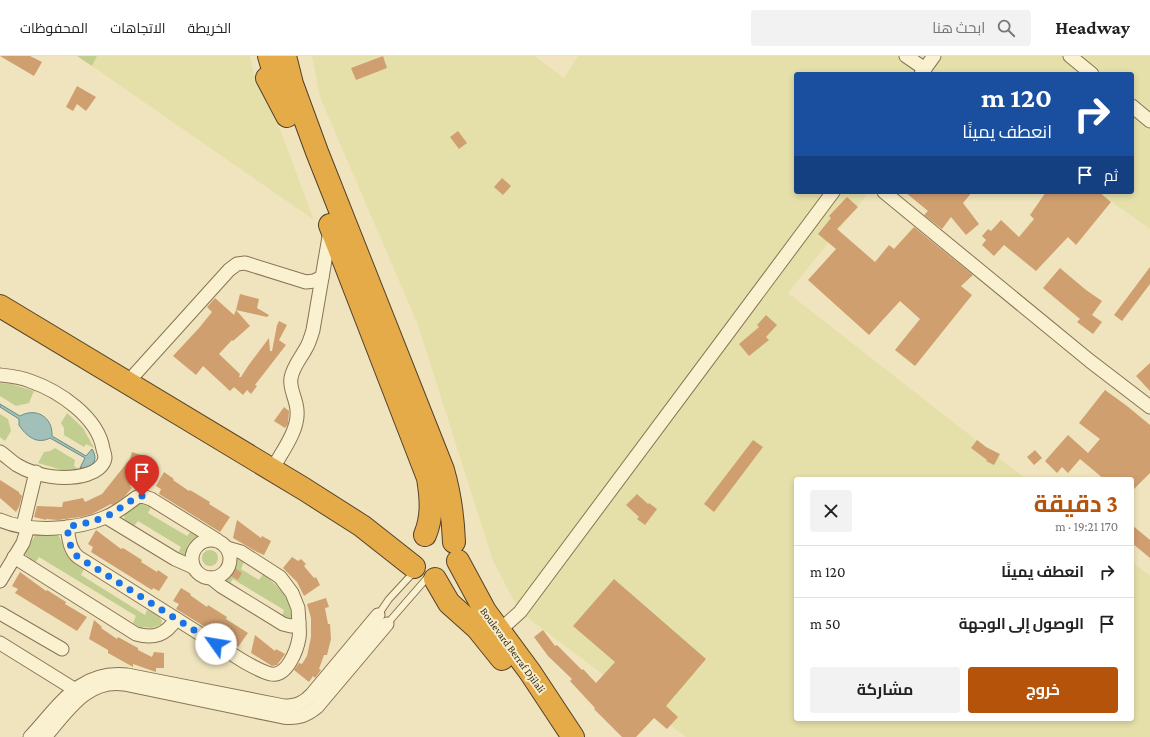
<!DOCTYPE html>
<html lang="ar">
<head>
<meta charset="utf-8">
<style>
	body { margin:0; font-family:"Crimson Pro",Cairo,serif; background:#f2f2f2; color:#222; direction:rtl; height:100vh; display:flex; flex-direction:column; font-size:15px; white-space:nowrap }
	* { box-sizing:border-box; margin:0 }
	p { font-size:13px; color:#767676 }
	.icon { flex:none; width:22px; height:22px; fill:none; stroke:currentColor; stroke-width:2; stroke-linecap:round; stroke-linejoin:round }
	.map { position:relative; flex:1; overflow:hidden; direction:ltr }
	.drawer { position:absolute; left:794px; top:421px; width:340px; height:244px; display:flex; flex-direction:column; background:#fff; border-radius:4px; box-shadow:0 2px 6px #0003; direction:rtl }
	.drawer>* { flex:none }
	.hud { position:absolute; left:794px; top:16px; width:340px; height:122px; border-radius:4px; box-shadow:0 2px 6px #0003; direction:rtl; background:#1a4fa0; color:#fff; overflow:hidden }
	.pin { position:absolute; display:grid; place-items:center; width:34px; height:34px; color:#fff; margin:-41px -17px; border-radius:50% 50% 50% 0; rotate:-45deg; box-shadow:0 0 4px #0007 }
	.pin .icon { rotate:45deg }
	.me { position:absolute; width:44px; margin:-22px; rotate:302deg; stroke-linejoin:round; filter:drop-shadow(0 0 3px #0008) }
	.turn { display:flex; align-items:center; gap:14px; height:84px; padding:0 16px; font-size:18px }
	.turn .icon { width:52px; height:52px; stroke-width:2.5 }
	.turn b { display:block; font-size:28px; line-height:34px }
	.then { display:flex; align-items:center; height:38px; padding:0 16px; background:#0003; gap:8px; font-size:15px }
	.round { display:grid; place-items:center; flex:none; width:42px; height:42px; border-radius:4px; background:#f2f2f2 }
	.summary { display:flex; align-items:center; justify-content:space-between; height:68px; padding:0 16px }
	h1 { font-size:24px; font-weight:700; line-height:30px; color:#b45309 }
	.primary-button { display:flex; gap:8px; margin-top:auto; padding:8px 16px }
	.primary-button a { flex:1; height:46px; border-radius:4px; background:#b45309; color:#fff; font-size:16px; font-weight:700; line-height:46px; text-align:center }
	.primary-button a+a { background:#f2f2f2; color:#222 }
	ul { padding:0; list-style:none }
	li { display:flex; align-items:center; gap:12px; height:52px; padding:0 16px; border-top:1px solid #e0e0e0 }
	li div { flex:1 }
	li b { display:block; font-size:15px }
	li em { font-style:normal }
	header { display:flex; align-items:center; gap:24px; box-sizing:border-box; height:56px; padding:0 20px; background:#fff; border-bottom:1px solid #e0e0e0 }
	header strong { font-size:19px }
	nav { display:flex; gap:22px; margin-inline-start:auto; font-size:14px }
	.search { width:280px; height:36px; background:#f2f2f2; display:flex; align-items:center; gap:10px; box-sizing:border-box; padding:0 14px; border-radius:4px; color:#767676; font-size:15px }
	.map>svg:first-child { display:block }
	.farmland { fill:#e5e0aa }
	.green { fill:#c2ce90 }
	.water { fill:#a1c0b9; stroke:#688e87 }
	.building { fill:#d09f70 }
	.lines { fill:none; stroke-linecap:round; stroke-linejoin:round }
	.lane-casing { stroke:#887455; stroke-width:8 }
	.street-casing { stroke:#887455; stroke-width:15 }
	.highway-casing { stroke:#55412a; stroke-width:24 }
	.lane { stroke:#faf1d0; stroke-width:6 }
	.street { stroke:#faf1d0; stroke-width:13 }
	.highway { stroke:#e4ab48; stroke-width:22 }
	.route { stroke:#1a73e8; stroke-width:7; stroke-dasharray:0 12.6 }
	.labels { text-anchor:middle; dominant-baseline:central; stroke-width:4; stroke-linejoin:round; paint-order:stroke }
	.street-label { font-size:11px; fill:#362a1b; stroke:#f7eecc }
</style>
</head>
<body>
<header>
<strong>Headway</strong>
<div class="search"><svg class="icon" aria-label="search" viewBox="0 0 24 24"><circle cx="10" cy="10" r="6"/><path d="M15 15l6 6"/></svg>ابحث هنا</div>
<nav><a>الخريطة</a><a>الاتجاهات</a><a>المحفوظات</a></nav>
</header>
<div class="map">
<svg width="1150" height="681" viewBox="0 0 1150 681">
	<rect width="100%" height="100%" fill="#efe4bd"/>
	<!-- farmland -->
	<g class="farmland">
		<polygon points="97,0 250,0 254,18 281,76 314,164 92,10"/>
		<polygon points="312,0 534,0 564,22 578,0 1150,0 1150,173 1098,136 1132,136 1132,18 796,18 796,136 869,136 788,237 1026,423 796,423 796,663 1132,663 1132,506 1150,520 1150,681 686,681 520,556 493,505 418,269 320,41"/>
	</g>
	<!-- green -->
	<g class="green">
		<polygon points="77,0 97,0 92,10"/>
		<polygon points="0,327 11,328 34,335 29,347 16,350 0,340"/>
		<polygon points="67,357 83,372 94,392 86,388 84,391 64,379 64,372 61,367"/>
		<polygon points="0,358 8,363 11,375 5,385 0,381"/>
		<polygon points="55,392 75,404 74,410 80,415 62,414 38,407 44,396 50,395"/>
		<path d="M 140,447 L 151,451 L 148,457 L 187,480 L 191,475 L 199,480 C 189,484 186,491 186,501 L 178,497 L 181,491 L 138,465 L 134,470 L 124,463 L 125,457 Z"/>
		<path d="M 38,477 L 58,479 C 62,484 62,490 65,496 C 69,504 77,509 84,513 L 81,519 L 145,559 L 147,554 L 158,559 L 162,565 L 161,569 L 151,572 L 143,571 L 143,573 L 133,567 L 136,560 L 39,501 L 35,507 L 26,499 L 25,496 L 34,481 Z"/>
		<circle cx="210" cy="502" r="8"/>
		<path d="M 235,501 L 244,506 L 241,513 L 259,524 L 263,518 C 277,529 292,542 291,562 L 287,563 L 282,560 L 284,554 L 233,523 L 229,529 L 222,524 C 231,519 234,511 235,501 Z"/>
	</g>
	<!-- water -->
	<path class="water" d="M 0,348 L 20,360 C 36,351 53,361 52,380 L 86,400 L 92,393 C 99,404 93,412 80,412 L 85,402 L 50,382 C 37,389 26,380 19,369 L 19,363 L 0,351 Z"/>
	<!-- building -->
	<g class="building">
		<polygon points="0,0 30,0 42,6 34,20"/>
		<polygon points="383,0 387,12 356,24 351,12"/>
		<polygon points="77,30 96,41 86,55 77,48 73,55 66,51"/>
		<polygon points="458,75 467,87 459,93 450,81"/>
		<polygon points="502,122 511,130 503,139 494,131"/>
		<polygon points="905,136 972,136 963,147 979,168 966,179 951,161 942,173 924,159 928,155"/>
		<polygon points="1046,136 1099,136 1111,146 1076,189 1068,181 1036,215 1004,189 994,200 982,189 986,184 982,180 988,173 991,175 1001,164 1019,181 1034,163 1030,159"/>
		<polygon points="847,141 858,151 837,173 875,206 889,189 894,193 914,171 973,219 961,230 972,239 915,310 895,294 920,263 900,245 869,279 808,224 836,193 818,178 831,162 829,160"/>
		<polygon points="1150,211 1150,228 1122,265 1114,259"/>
		<polygon points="1060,212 1086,234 1102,245 1092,259 1102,266 1093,278 1077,266 1080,263 1043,232"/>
		<polygon points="240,238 259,243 257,252 269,259 267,261 236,254"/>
		<polygon points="215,242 234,259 236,254 250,270 233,285 232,284 219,298 240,318 239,321 241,321 248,310 269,282 270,295 272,295 277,269 279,265 287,269 279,284 286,289 255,329 257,330 251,338 247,334 243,339 234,331 230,335 203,310 196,319 173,300 199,272 212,256 207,251"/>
		<polygon points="766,259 777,269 766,281 769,284 749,300 739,288 759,271 757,269"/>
		<polygon points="1150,307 1150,335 1136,320"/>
		<polygon points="1105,334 1127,350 1150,369 1150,417 1132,435 1132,423 1104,423 1080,403 1068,417 1062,411 1057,417 1045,405 1068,379 1088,397 1100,383 1079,367"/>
		<polygon points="284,351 289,355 288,368 285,372 274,365"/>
		<polygon points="753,384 763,391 714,456 704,448"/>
		<polygon points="977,384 986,391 1000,398 994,409 986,405 987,404 971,392"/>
		<polygon points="1035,394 1042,402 1034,409 1027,401"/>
		<polygon points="132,396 147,401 143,414 140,413 130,430 132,432 124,441 114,448 112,449 111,448 92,458 80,461 58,464 46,463 46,464 34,461 37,450 62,451 63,446 83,442 85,446 102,438 130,403"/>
		<polygon points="164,416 174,423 173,424 189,435 190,434 210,446 209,448 230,461 220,476 159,438 161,433 156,430"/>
		<polygon points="0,424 19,436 19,437 22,440 19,451 16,456 0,442"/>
		<polygon points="637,438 648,448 649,447 657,453 645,469 637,463 639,461 626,449"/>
		<polygon points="237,464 261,482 262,480 271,485 264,499 257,496 233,482"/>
		<polygon points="1132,469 1150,484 1150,502 1132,487"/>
		<polygon points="96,474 121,493 123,492 142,504 141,506 157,516 158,514 168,521 159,535 153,532 152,534 91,496 93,491 88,488"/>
		<polygon points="292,501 298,505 301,503 306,508 304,510 314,522 316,521 320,529 304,540 297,526 283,512"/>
		<polygon points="235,512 242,517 238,524 231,520"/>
		<polygon points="20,516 46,535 47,534 66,546 65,548 87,561 77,575 15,537 18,533 12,530"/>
		<polygon points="614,523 706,603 666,650 678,661 667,673 654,662 636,681 622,681 594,653 595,652 570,625 572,623 548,600 534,581 543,574 555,590 557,589 582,614 583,613 596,627 615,606 573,570"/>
		<polygon points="181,532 191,538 190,539 207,551 208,549 227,561 226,563 248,577 238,591 176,553 179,548 173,545"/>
		<polygon points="326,542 329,551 325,552 328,568 330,568 331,583 327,599 324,599 319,613 321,614 315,622 313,620 309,626 294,614 299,607 302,608 307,600 311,581 311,562 307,548"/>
		<polygon points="94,564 102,571 101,572 117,583 118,581 138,592 138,594 152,601 154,596 164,597 164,612 156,612 156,616 133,608 133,611 108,597 108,594 89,583"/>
		<polygon points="255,579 275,595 276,593 285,598 277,609 272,610 251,597"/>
	</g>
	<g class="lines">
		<defs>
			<g id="lane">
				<polyline points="378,559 389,543 414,516"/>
				<polyline points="387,568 427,522"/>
			</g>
			<g id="street">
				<polyline points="906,0 925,13"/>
				<polyline points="1070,0 1092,18"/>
				<polyline points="921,18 934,0"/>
				<polyline points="1132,50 1150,65"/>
				<polyline points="884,136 1090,305 1150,351"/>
				<path d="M 0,319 C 10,320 21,321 30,325 C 59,335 98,361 103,393 C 104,396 105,399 105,402 C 104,410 95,416 88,418 C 66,425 37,421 17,409 C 11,405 6,400 0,396"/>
				<polyline points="127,327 229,214 237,208 245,207 306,226 314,225 322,221"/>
				<path d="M 272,414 C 281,397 299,374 297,355 C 297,344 289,333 291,322 C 293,311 300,303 305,294 C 309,288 311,281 313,274 L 330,175"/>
				<polyline points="106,461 175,503 193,511"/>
				<path d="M 0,464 C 29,477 77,474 106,461 C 118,456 127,448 137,441 L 142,440 L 151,443 L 217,484"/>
				<polyline points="23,470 36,416"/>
				<path d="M 67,471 C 69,482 69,493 78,501 L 243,605 C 252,610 262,616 271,618 C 287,621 297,594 299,582 C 300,577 299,572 299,567"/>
				<circle cx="211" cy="503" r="19"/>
				<path d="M 14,501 L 136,578 C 154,583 166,579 176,563"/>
				<polyline points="211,522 221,530 283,568 291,570 297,569 299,567 298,552 292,537 280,521 241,496 227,492"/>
				<polyline points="0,525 23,487 28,471"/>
				<polyline points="0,557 62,593"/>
				<polyline points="499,575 520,556 833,136"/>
				<polyline points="0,587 74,633"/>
				<path d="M 30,681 C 59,650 79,614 127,619 L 284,650 C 296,650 304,647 312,638 L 378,559"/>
				<path d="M 45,681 C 67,656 86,623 124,628 L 283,661 C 297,663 306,660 317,651 L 387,568"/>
			</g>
			<g id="highway">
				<polyline points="269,0 279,33"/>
				<path d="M 285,0 L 292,28 L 317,96 L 443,414 C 450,438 453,461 454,486"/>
				<polyline points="267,22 287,60"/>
				<path d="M 330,169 L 428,422 C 431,441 433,460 425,479"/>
				<polyline points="0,250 304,433 362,470 414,511"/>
				<polyline points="458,505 485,555 530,616 573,681"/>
				<polyline points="435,523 449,547 477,572 502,603"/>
			</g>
		</defs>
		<!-- lane casing -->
		<use href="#lane" class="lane-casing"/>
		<!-- street casing -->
		<use href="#street" class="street-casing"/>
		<!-- highway casing -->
		<use href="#highway" class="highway-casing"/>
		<!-- lane -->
		<use href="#lane" class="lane"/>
		<!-- street -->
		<use href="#street" class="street"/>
		<!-- highway -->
		<use href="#highway" class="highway"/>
	</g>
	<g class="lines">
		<!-- route -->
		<path class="route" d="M 142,440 L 137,441 L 106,461 L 86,467 L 67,471 C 69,482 69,493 78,501 L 216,588"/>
	</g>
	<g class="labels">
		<!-- street labels -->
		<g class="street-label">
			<text transform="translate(513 594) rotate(54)">Boulevard Berraf Djilali</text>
		</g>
	</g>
</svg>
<div class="pin" style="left:142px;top:440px;background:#d93025"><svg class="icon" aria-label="arrive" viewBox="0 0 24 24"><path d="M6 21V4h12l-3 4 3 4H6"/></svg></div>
<svg class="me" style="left:216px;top:588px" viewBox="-20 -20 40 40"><circle r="19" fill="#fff"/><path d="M0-13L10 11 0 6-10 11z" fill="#1a73e8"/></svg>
<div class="hud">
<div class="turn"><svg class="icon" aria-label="right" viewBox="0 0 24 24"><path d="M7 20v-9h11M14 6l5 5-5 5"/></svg><div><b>120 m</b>انعطف يمينًا</div></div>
<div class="then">ثم<svg class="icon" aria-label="arrive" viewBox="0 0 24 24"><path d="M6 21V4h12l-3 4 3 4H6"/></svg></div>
</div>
<section class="drawer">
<div class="summary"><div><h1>3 دقيقة</h1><p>170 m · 19:21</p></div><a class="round"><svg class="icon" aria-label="close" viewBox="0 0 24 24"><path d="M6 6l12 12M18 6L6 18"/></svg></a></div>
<ul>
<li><svg class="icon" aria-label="right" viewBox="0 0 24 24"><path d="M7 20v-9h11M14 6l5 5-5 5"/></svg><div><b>انعطف يمينًا</b></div><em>120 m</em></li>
<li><svg class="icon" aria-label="arrive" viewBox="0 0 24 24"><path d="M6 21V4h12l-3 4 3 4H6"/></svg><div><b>الوصول إلى الوجهة</b></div><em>50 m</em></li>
</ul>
<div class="primary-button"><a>خروج</a><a>مشاركة</a></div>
</section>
</div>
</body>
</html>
